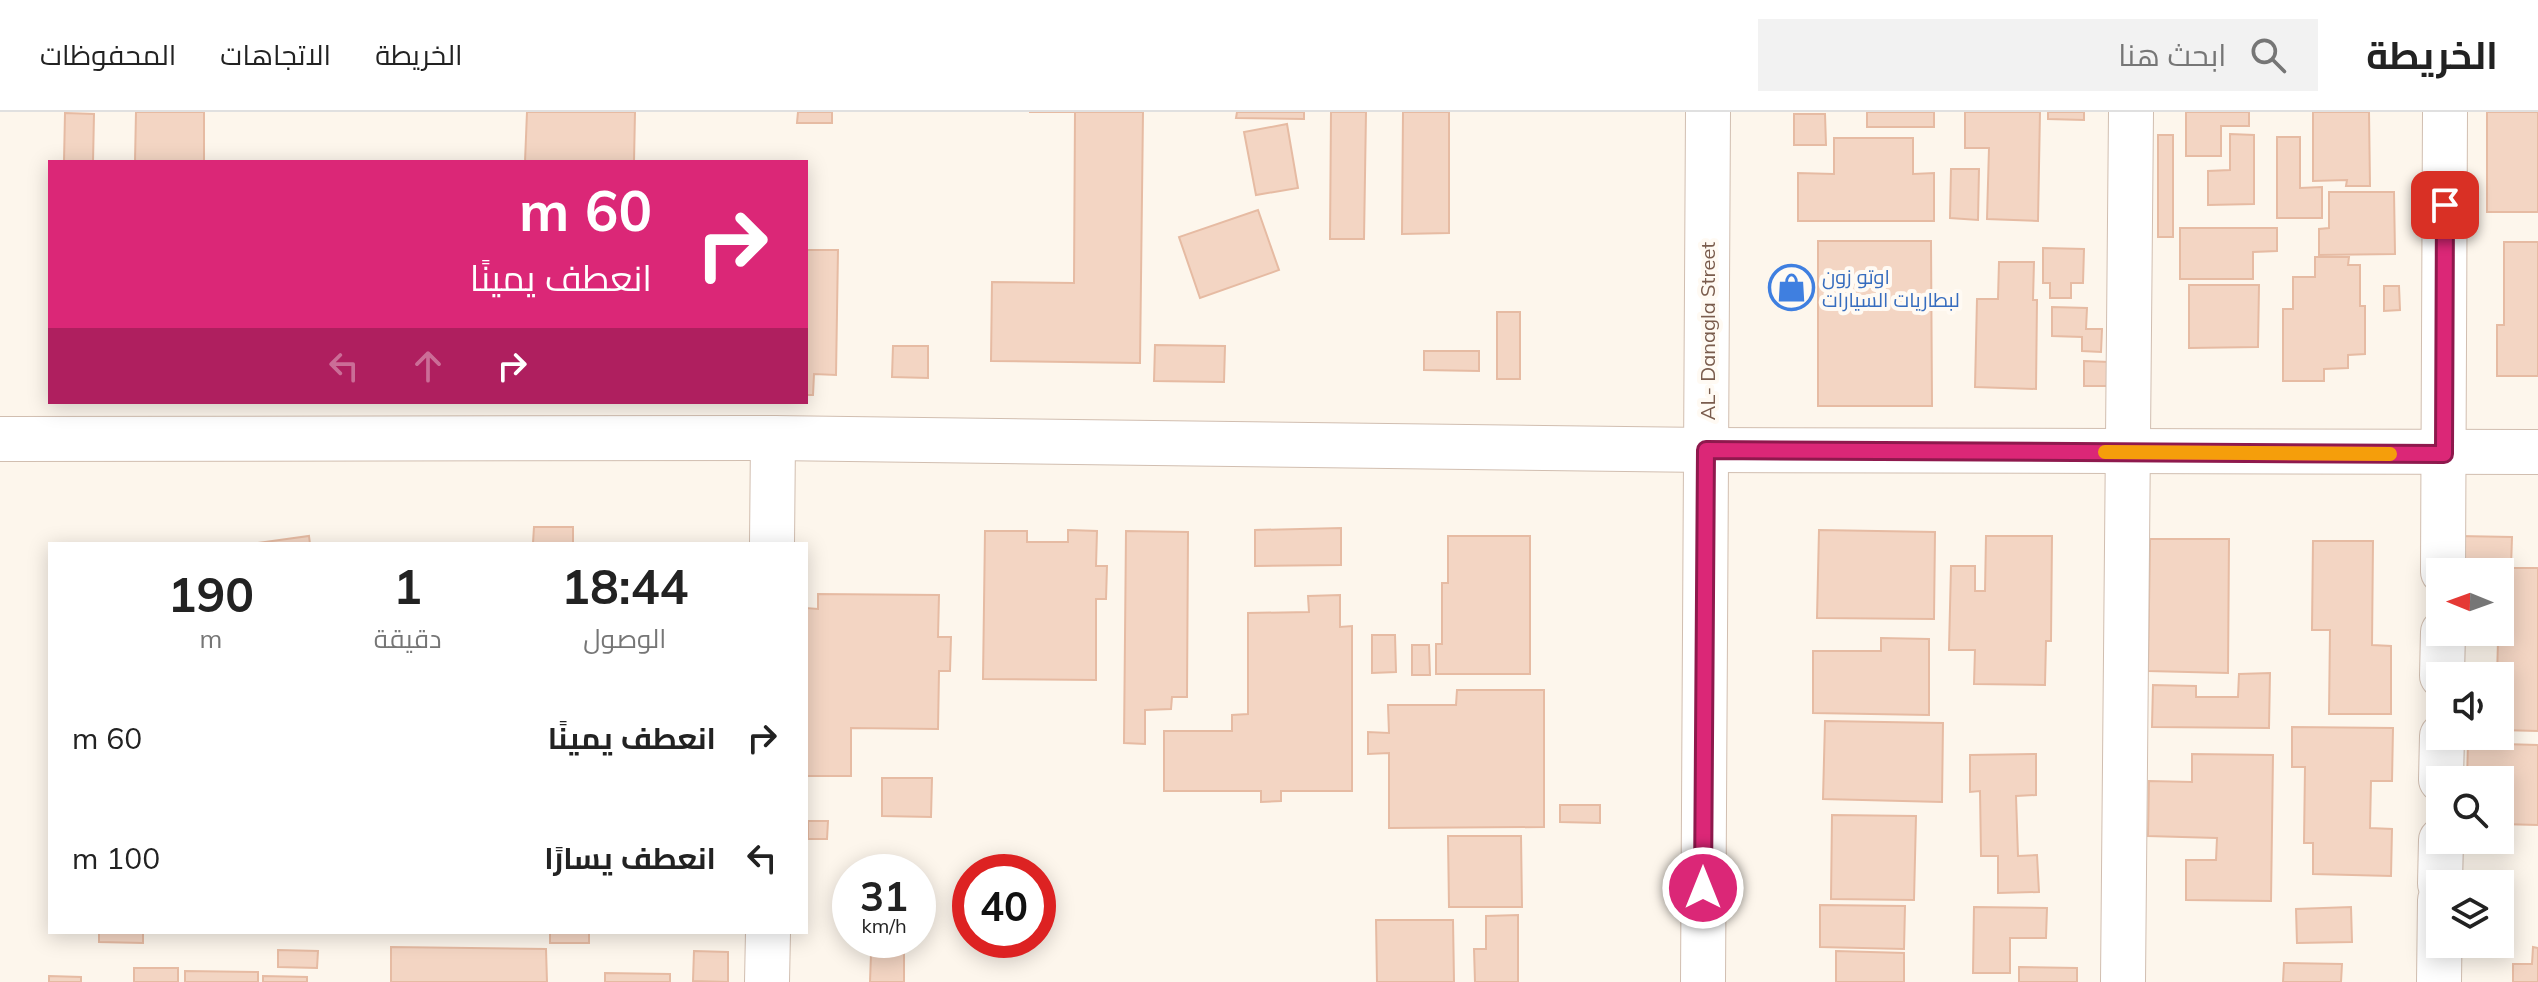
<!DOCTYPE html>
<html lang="ar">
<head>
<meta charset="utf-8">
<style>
	body { margin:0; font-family:Mulish,Cairo,sans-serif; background:#f2f2f2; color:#222; direction:rtl; height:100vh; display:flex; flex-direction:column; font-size:30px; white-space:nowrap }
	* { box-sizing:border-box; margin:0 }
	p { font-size:26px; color:#767676 }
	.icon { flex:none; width:44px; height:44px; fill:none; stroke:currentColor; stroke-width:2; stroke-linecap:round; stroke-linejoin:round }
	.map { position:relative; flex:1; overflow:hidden; direction:ltr }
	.details { position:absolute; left:48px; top:430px; width:760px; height:392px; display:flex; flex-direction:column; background:#fff; border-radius:0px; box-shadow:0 4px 20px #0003; direction:rtl }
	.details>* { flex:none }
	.hud { position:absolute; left:48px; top:48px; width:760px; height:244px; border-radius:0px; box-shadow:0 4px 20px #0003; direction:rtl; background:#db2777; color:#fff; overflow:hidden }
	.needle { width:52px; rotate:271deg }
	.tools { position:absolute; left:2426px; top:446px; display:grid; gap:16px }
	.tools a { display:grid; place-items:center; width:88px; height:88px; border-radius:0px; background:#fff; box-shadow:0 4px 20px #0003; font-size:40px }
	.speed { position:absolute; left:832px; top:742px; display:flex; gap:16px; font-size:40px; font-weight:700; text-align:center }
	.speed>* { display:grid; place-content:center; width:104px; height:104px; border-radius:50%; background:#fff; box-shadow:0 4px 20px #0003; line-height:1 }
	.speed small { font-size:20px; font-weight:400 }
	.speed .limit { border:12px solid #d22; background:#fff; color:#111 }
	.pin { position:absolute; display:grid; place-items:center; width:68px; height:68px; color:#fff; margin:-34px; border-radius:16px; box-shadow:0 4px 12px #0006 }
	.me { position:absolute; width:88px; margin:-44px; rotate:0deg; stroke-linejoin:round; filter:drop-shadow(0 0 6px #0008) }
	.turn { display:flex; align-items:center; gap:28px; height:168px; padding:0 24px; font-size:36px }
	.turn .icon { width:104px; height:104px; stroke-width:2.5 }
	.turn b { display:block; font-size:56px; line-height:68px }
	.lanes { display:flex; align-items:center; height:76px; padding:0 24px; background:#0003; justify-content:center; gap:40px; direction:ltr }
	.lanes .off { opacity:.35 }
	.eta { display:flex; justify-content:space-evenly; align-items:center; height:136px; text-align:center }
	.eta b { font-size:48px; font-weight:700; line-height:56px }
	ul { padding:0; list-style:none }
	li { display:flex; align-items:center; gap:24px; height:120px; padding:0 24px }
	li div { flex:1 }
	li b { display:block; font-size:30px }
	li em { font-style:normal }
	header { display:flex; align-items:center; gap:48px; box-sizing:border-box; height:112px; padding:0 40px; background:#fff; border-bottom:2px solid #e0e0e0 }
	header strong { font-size:38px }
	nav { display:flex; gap:44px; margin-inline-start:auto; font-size:28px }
	.search { width:560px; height:72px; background:#f2f2f2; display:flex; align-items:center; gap:20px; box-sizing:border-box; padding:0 28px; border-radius:0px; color:#767676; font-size:30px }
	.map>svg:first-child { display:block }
	.building { fill:#f3d5c3; stroke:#e6bba3; stroke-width:2 }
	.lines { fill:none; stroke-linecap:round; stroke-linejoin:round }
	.minor-casing { stroke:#d1beb0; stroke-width:46 }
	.tertiary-casing { stroke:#d1beb0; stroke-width:46 }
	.minor { stroke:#fff; stroke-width:44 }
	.tertiary { stroke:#fff; stroke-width:44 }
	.route-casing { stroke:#8e194d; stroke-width:20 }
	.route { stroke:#db2777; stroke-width:14 }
	.slow { stroke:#f59e0b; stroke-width:14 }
	.labels { text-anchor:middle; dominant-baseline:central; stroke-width:8; stroke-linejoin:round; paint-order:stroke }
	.shop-label { font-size:20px; fill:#366cbe; stroke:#fffaf3; text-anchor:start }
	.street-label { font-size:20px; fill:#7a5c4d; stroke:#fffaf3 }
</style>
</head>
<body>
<header>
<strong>الخريطة</strong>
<div class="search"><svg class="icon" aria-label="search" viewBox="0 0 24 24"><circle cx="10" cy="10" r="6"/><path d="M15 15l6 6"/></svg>ابحث هنا</div>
<nav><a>الخريطة</a><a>الاتجاهات</a><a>المحفوظات</a></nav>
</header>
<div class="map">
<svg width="2538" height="870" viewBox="0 0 2538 870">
	<rect width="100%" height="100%" fill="#fdf6ec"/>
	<!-- building -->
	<g class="building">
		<polygon points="136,0 204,0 204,50 135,50"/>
		<polygon points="527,0 635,0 634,50 525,50"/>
		<polygon points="798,0 832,0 832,11 797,11"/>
		<polygon points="1029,0 1143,0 1140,251 991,249 992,170 1074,171 1075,0"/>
		<polygon points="1237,0 1304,0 1304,7 1236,6"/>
		<polygon points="1331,0 1366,0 1364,127 1330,127"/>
		<polygon points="1403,0 1449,0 1449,121 1402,122"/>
		<rect x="1867" y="0" width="67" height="15"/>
		<polygon points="1965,0 2040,0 2038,109 1987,107 1989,36 1965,36"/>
		<polygon points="2048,0 2084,0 2084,8 2048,7"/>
		<polygon points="2186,0 2249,0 2249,14 2221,14 2221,44 2186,44"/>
		<polygon points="2313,0 2369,0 2370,74 2346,74 2347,68 2313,69"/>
		<rect x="2487" y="0" width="51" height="100"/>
		<polygon points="65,1 94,2 93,50 64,50"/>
		<polygon points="1794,2 1825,2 1826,33 1794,33"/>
		<polygon points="1287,12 1298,76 1256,83 1244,20"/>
		<polygon points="2230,22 2254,23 2254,92 2208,93 2208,59 2230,58"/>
		<rect x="2158" y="23" width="15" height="102"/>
		<polygon points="2277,25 2300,25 2300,76 2322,75 2322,106 2277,106"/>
		<polygon points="1834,26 1913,26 1913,62 1934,61 1934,109 1798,109 1798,61 1834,62"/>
		<polygon points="1951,57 1979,57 1978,108 1950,106"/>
		<polygon points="2329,80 2394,80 2395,142 2319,143 2319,117 2329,116"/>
		<polygon points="1258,98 1279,158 1200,186 1179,125"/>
		<polygon points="2180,116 2277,116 2277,139 2253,140 2253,167 2180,167"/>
		<polygon points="1818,129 1931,129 1932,294 1818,294"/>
		<polygon points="2504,130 2538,130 2538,264 2497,264 2497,213 2504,213"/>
		<polygon points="2043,136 2084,137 2083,171 2071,171 2071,186 2050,186 2050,171 2043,171"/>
		<polygon points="806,138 838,138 836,263 814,262 813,283 806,283"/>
		<polygon points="2315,145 2349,145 2348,153 2360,153 2360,194 2365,194 2365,242 2348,243 2348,256 2324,257 2324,269 2283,269 2283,197 2293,197 2293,165 2315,165"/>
		<polygon points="1999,150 2034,150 2033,188 2037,188 2036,277 1975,275 1977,187 1998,187"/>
		<polygon points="2189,173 2259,173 2258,235 2189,236"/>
		<polygon points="2384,174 2399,174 2400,198 2384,199"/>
		<polygon points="2052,195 2087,196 2086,217 2102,217 2101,240 2082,239 2082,225 2052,224"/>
		<rect x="1497" y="200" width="23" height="67"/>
		<polygon points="1155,233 1225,234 1224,270 1154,269"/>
		<polygon points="893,234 928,234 928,266 892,265"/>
		<polygon points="1424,239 1479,239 1479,259 1424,258"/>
		<polygon points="2084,249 2109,250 2108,274 2084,274"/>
		<polygon points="534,415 573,415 573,432 533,431"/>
		<polygon points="1341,416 1341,453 1255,454 1255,418"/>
		<polygon points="1068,418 1097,419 1096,454 1107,454 1106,487 1096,487 1096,568 983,567 985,419 1027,419 1027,430 1068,430"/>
		<polygon points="1819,418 1935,420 1934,507 1817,506"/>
		<polygon points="1126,419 1188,420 1187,585 1172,585 1171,597 1145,598 1145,632 1124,631"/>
		<polygon points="309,424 310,432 257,432 257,431"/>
		<polygon points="1448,424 1530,424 1530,562 1436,562 1436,532 1442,532 1442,471 1448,471"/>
		<polygon points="1986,424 2052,424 2051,529 2046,529 2045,573 1974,572 1975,538 1949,538 1951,454 1975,454 1975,479 1985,479"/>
		<polygon points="2459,424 2512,425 2511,456 2538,456 2538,619 2500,618 2500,564 2497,564 2500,460 2458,460"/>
		<polygon points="2150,427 2229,427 2228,561 2148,559"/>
		<polygon points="2313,429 2373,429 2372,533 2391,534 2391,602 2329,602 2330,518 2312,518"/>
		<polygon points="818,482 939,483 938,525 951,525 950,559 939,559 938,617 851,616 851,664 806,664 806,496 818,497"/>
		<polygon points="1340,483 1340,515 1352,514 1352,679 1281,679 1281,689 1261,690 1261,679 1164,679 1164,619 1232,619 1232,603 1248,602 1248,501 1309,500 1308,484"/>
		<polygon points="1372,523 1395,523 1396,560 1372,561"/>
		<polygon points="1881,526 1929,527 1929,603 1813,601 1813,539 1881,539"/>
		<polygon points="1412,533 1429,533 1430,563 1412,563"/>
		<polygon points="2270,561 2269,616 2152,615 2153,573 2196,574 2196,585 2238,585 2239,562"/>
		<polygon points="1457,578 1544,578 1544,715 1389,716 1389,641 1368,642 1368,620 1389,621 1388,593 1456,593"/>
		<polygon points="1825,609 1943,611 1942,690 1823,687"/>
		<polygon points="2292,615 2393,616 2392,669 2371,669 2370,716 2392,717 2391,764 2313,762 2313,731 2304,731 2305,655 2292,655"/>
		<polygon points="2468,631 2538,633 2538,713 2500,712 2500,668 2467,668"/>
		<polygon points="2036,642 2036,683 2016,684 2018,744 2037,743 2039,780 1998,781 1998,744 1981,744 1980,679 1970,680 1970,643"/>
		<polygon points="2192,642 2273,643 2271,789 2186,788 2186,748 2216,748 2217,726 2148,724 2149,669 2192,670"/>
		<polygon points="882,666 932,666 931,705 882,704"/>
		<polygon points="1560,693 1600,693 1600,711 1560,710"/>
		<polygon points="1832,703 1916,704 1914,788 1831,787"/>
		<polygon points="808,709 828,709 827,727 808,727"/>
		<polygon points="1448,724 1521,724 1522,795 1449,795"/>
		<polygon points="1820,793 1905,794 1904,837 1820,835"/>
		<polygon points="1974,795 2047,796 2046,826 2010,826 2010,861 1973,861"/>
		<polygon points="2351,795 2352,830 2297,831 2296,797"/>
		<polygon points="1518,803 1518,870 1475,870 1474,837 1486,837 1486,804"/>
		<polygon points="1376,808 1453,808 1454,870 1377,870"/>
		<polygon points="99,820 143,820 143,831 99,830"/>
		<rect x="550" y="820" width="39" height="11"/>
		<polygon points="391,835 546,837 547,870 391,870"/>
		<polygon points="2533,835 2538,836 2538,870 2513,870 2513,852 2532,852"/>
		<polygon points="278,838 318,839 317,856 278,855"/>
		<polygon points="694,839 728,840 728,870 693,869"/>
		<polygon points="1836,839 1904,841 1904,870 1836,870"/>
		<polygon points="871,842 904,842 904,870 870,870"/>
		<polygon points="2284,851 2342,852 2341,870 2283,870"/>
		<polygon points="2019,855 2077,856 2077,870 2019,870"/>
		<rect x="134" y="856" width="44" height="14"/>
		<polygon points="185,859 258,860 258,870 185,870"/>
		<polygon points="605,861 670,862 670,870 605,870"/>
		<polygon points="49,864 81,865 81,870 49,870"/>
		<polygon points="263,864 307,865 307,870 263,870"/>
	</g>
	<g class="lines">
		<defs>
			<g id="minor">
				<polyline points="0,327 773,326 1706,338 2538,340"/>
				<polyline points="772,432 773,326"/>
				<polyline points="2443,460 2445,0"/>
				<polyline points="2442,564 2443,520"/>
				<polyline points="2441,668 2442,624"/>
				<polyline points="2440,772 2441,728"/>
				<polyline points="767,870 768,820"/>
				<polyline points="2123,870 2131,0"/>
				<polyline points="2439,870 2440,788"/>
			</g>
			<polyline id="tertiary" points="1703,870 1708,0"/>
		</defs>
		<!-- minor casing -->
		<use href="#minor" class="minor-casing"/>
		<!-- tertiary casing -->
		<use href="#tertiary" class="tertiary-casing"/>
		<!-- minor -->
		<use href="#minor" class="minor"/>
		<!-- tertiary -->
		<use href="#tertiary" class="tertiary"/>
	</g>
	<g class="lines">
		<defs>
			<polyline id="route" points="1703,776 1706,338 2444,342 2445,93"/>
		</defs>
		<!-- route casing -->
		<use href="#route" class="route-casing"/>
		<!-- route -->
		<use href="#route" class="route"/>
		<!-- slow -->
		<polyline class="slow" points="2105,340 2390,342"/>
	</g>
	<!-- icons -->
	<defs>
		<symbol id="shop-ring" viewBox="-11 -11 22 22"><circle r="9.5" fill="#fffaf3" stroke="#3f7fe0" stroke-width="1.5"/><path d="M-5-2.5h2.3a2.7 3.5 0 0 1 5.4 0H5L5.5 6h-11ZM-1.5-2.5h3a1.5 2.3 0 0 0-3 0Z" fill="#3f7fe0"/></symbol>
	</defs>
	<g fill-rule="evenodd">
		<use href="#shop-ring" x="1766" y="150" width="51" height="51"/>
	</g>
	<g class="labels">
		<!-- shop labels -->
		<g class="shop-label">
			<text x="1822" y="164">اوتو زون<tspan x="1822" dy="23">لبطاريات السيارات</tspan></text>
		</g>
		<!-- street labels -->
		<g class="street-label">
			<text transform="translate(1707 219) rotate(-90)">AL- Danagla Street</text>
		</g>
	</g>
</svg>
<div class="tools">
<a><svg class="needle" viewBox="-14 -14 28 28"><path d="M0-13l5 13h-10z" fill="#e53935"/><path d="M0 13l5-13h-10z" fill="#767676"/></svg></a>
<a><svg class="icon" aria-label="sound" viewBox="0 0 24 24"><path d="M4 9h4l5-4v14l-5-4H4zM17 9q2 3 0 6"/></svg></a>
<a><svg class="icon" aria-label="search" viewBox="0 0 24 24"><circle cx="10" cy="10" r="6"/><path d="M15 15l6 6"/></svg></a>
<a><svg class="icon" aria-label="layers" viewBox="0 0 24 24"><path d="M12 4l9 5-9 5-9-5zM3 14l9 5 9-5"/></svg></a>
</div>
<div class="speed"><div>31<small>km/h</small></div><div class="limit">40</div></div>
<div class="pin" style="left:2445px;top:93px;background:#d93025"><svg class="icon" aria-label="arrive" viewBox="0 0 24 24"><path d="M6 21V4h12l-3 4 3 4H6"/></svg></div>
<svg class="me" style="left:1703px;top:776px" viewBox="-20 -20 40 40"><circle r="17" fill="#db2777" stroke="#fff" stroke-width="3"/><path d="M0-11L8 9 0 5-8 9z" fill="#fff"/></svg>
<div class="hud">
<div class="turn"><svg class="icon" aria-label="right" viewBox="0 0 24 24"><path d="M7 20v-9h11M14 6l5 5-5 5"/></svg><div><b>60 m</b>انعطف يمينًا</div></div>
<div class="lanes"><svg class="icon off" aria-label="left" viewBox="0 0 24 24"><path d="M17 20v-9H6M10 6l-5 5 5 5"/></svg><svg class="icon off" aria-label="ahead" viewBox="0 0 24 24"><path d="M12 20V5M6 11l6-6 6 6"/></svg><svg class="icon" aria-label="right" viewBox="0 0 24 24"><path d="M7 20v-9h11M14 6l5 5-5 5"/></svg></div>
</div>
<section class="details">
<div class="eta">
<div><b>18:44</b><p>الوصول</p></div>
<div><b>1</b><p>دقيقة</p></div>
<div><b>190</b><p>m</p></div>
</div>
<ul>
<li><svg class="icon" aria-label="right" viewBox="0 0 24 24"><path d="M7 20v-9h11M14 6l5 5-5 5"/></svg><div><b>انعطف يمينًا</b></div><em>60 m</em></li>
<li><svg class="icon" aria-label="left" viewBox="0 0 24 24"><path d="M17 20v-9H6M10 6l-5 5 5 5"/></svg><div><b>انعطف يسارًا</b></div><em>100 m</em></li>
</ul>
</section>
</div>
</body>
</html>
